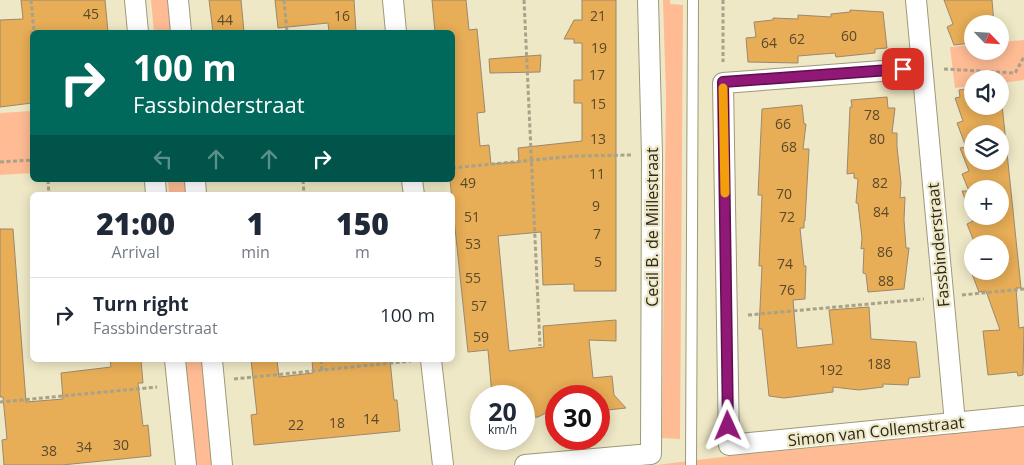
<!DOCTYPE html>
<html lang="en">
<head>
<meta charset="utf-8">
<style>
	body { margin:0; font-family:"Open Sans",sans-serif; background:#f6f6f7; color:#1f2937; height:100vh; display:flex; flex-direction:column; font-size:19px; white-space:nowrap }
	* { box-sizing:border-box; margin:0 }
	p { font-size:16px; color:#747a83 }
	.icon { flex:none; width:28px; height:28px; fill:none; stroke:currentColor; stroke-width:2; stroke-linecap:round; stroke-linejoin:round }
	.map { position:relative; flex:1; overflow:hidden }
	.details { position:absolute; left:30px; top:192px; width:425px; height:170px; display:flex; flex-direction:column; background:#fff; border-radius:8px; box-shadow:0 2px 12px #0003 }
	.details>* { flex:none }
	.top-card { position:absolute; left:30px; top:30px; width:425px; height:152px; border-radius:8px; box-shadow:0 2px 12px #0003; background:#00695c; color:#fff; overflow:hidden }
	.needle { width:32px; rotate:115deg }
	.fabs { position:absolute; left:964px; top:15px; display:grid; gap:10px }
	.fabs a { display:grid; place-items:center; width:45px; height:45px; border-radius:50%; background:#fff; box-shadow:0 2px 12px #0003; font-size:25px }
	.speed { position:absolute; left:470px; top:385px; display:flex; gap:10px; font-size:25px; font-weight:700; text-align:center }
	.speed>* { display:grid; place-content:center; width:65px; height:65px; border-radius:50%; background:#fff; box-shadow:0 2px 12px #0003; line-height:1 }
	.speed small { font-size:12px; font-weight:400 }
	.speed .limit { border:8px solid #d22; background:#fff; color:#111 }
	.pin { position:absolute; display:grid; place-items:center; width:42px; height:42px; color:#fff; margin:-21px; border-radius:10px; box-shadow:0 2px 8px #0006 }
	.me { position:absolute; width:55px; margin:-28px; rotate:359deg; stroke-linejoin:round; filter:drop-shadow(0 0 4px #0008) }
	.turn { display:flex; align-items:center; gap:18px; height:105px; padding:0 20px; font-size:22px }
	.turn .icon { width:65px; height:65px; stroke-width:2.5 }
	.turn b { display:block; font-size:35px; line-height:42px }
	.lanes { display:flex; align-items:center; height:48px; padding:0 20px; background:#0003; justify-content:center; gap:25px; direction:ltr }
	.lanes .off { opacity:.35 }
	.eta { display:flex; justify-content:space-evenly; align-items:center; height:85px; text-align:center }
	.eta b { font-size:30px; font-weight:800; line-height:35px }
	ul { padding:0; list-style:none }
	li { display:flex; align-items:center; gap:15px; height:75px; padding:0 20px; border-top:1px solid #e0e1e3 }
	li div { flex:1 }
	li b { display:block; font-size:19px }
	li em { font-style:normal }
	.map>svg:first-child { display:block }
	.green { fill:#febb94 }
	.building { fill:#e7ad57; stroke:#9c886d; fill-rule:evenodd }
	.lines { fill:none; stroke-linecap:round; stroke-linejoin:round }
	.service-casing { stroke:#9e9979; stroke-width:12 }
	.minor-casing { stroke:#9e9979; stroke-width:22 }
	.path { stroke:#a7a288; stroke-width:3; stroke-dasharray:4 2.5; stroke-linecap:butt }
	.service { stroke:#fff; stroke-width:10 }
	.minor { stroke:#fff; stroke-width:20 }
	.route-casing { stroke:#5e104d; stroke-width:12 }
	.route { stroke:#901876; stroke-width:9 }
	.slow { stroke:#f59e0b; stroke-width:9 }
	.labels { text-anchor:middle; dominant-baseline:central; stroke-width:4.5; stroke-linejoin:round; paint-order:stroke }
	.number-label { font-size:14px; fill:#5a492b }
	.street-label { font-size:16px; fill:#2b281c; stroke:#eee8c6 }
</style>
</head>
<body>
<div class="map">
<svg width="1024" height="465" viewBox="0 0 1024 465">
	<rect width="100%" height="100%" fill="#eee8c6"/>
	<!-- green -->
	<g class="green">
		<polygon points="151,0 170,0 173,32 154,32"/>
		<polygon points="663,0 670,0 670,4 683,5 680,439 662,438 666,95"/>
		<polygon points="1024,40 1024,80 1000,83 1000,79 972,79 972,86 955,88 950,47 972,45 972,51 1000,51 1000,42"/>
		<polygon points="32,111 32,173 0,175 0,113"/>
		<polygon points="168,180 187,180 188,195 169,195"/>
		<polygon points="185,360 203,360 213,465 194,465"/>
		<polygon points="1024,427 1024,465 656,465 739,455"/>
	</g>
	<!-- building -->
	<g class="building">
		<polygon points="21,0 105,0 108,32 31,32 32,103 0,107 0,20 23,19"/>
		<polygon points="209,0 241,0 244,32 213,32"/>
		<polygon points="275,0 354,0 356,32 329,32 328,23 278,28"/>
		<polygon points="432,0 466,0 469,30 477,29 485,112 477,113 480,146 489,145 491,164 519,162 518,148 582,141 582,103 574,103 574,80 582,80 582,43 574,43 574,39 564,39 574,20 582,20 582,0 616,0 616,291 574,291 574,284 543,285 541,232 498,236 509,351 544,347 543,326 616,320 616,341 589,340 593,378 612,376 614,395 626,408 599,411 599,396 556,396 556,408 538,417 524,418 524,396 492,396 488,350 468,352 450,180 452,180 452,32 435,32"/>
		<polygon points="944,0 992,0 994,24 972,24 972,43 954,45 947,27 953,24"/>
		<polygon points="850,10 883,12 887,48 875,49 875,53 836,57 835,53 798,56 798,63 748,62 746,38 756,37 754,22 773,20 773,18 798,19 798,15 831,17 831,14 850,12"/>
		<polygon points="541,55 540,72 490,73 489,59"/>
		<path d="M 1000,85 L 1021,288 L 1016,288 L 1019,328 L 1024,327 L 1023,375 L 1018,376 L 1017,372 L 988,375 L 983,331 L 1000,330 L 986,291 L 979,292 L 972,274 L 978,271 L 1000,271 L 1000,244 L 975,244 L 967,224 L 973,221 L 962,191 L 969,191 L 962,174 L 969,171 L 960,148 L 966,147 L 957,123 L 963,121 L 955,98 L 960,97 L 959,90 L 972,88 L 972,106 L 1000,106 ZM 972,134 L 1000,134 L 1000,161 L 972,161 ZM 972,189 L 1000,189 L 1000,216 L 972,216 Z"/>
		<polygon points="887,97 888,108 895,108 892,133 897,133 897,147 901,183 900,198 905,197 904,220 906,248 909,248 904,289 868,292 866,274 863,273 864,248 861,249 862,238 858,203 856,203 858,179 854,178 854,173 847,174 850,107 852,107 851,100"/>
		<polygon points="802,105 804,124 806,124 803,149 809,149 805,221 804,221 804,228 800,228 804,266 806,266 805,299 793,300 797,348 833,344 829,310 869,307 871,339 916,342 920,377 909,378 908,385 883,384 883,387 859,390 833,387 833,392 784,398 769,396 762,329 759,329 762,266 759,266 762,195 758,195 762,109"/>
		<polygon points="0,229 13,229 26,402 63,399 61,373 111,367 110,360 141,360 143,383 138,383 143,426 148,425 151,456 62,465 4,465 2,440 7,439 3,397 0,397"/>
		<polygon points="251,360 277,360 279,377 313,373 312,360 390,360 394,400 397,400 400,431 254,445 251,415 257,414"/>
	</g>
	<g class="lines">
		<defs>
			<polyline id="service" points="691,465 693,0"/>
			<g id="minor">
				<polyline points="135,0 138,32"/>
				<polyline points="178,0 181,32"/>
				<polyline points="393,0 396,32"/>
				<polyline points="916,0 955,423"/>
				<polyline points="922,68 723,83 729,445 1024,416"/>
				<polyline points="155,180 156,195"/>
				<polyline points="195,180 196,195"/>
				<polyline points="412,180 414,195"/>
				<polyline points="175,360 186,465"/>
				<polyline points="212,360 222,465"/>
				<polyline points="431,360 443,465"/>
				<polyline points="525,465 651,454 652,155 648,0"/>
			</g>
		</defs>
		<!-- service casing -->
		<use href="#service" class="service-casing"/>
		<!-- minor casing -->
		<use href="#minor" class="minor-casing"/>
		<!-- path -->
		<g class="path">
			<polyline points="31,0 34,32"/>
			<polyline points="284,0 287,32"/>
			<polyline points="524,0 540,346"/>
			<polyline points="723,0 723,62"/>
			<polyline points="944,69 1015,73 1024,57"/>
			<polyline points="0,162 32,160"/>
			<polyline points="452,168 576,156 631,155"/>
			<polyline points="48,180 49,195"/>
			<polyline points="303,180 304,195"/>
			<polyline points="962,295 1024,289"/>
			<polyline points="748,315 924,299"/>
			<polyline points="321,360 322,371"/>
			<polyline points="234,379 411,361"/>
			<polyline points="0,402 157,387"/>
		</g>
		<!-- service -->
		<use href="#service" class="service"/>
		<!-- minor -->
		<use href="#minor" class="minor"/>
	</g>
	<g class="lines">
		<defs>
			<polyline id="route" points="728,426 723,82 903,69"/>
		</defs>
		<!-- route casing -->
		<use href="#route" class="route-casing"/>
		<!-- route -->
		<use href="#route" class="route"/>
		<!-- slow -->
		<polyline class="slow" points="723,88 725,193"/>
	</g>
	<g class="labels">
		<!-- number labels -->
		<g class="number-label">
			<text x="91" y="13">45</text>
			<text x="342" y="15">16</text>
			<text x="598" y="15">21</text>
			<text x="225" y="19">44</text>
			<text x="849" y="35">60</text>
			<text x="797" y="38">62</text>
			<text x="769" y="42">64</text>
			<text x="599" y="47">19</text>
			<text x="597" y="74">17</text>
			<text x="598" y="103">15</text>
			<text x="872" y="114">78</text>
			<text x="783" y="123">66</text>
			<text x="598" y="138">13</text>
			<text x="877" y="138">80</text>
			<text x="789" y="146">68</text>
			<text x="597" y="173">11</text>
			<text x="468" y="182">49</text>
			<text x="880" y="182">82</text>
			<text x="784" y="193">70</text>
			<text x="596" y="205">9</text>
			<text x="881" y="211">84</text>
			<text x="472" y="216">51</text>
			<text x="787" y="216">72</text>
			<text x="597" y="233">7</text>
			<text x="473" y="243">53</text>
			<text x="885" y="251">86</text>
			<text x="598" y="261">5</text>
			<text x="785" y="263">74</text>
			<text x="473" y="277">55</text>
			<text x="886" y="280">88</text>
			<text x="787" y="289">76</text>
			<text x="479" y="305">57</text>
			<text x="481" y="336">59</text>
			<text x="879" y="363">188</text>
			<text x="831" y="369">192</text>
			<text x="371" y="418">14</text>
			<text x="337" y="422">18</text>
			<text x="296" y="424">22</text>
			<text x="121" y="444">30</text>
			<text x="84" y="446">34</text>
			<text x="49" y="450">38</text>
		</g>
		<!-- street labels -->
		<g class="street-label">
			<text transform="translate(652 227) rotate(-90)">Cecil B. de Millestraat</text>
			<text transform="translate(938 245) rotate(-95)">Fassbinderstraat</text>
			<text transform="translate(876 431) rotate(-6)">Simon van Collemstraat</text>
		</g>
	</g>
</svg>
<div class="fabs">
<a><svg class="needle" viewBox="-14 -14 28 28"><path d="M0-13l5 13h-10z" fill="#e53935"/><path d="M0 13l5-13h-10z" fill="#747a83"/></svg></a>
<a><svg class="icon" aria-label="sound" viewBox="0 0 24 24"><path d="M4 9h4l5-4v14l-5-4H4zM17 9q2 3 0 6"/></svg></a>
<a><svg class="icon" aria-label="layers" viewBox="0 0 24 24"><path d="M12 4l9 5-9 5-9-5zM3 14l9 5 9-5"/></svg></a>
<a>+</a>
<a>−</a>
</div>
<div class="speed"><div>20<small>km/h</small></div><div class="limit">30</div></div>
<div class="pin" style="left:903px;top:69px;background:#d93025"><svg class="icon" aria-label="arrive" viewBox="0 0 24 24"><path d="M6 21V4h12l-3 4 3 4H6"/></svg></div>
<svg class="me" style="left:728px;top:426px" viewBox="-20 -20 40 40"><path d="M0-17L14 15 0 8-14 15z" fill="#901876" stroke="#fff" stroke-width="4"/></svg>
<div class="top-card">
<div class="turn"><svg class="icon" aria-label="right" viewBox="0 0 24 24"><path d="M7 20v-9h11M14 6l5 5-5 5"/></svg><div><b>100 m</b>Fassbinderstraat</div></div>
<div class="lanes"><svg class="icon off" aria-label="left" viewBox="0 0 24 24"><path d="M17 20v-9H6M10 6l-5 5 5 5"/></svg><svg class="icon off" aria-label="ahead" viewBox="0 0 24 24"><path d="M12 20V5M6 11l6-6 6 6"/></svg><svg class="icon off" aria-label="ahead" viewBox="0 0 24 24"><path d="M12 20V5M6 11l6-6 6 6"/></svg><svg class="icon" aria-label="right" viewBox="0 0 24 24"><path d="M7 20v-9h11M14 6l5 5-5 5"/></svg></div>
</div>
<section class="details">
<div class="eta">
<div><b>21:00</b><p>Arrival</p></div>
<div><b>1</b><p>min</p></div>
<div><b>150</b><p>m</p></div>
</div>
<ul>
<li><svg class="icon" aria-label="right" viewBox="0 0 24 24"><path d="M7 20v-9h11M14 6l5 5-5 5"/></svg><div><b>Turn right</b><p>Fassbinderstraat</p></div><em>100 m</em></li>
</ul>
</section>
</div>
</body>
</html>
